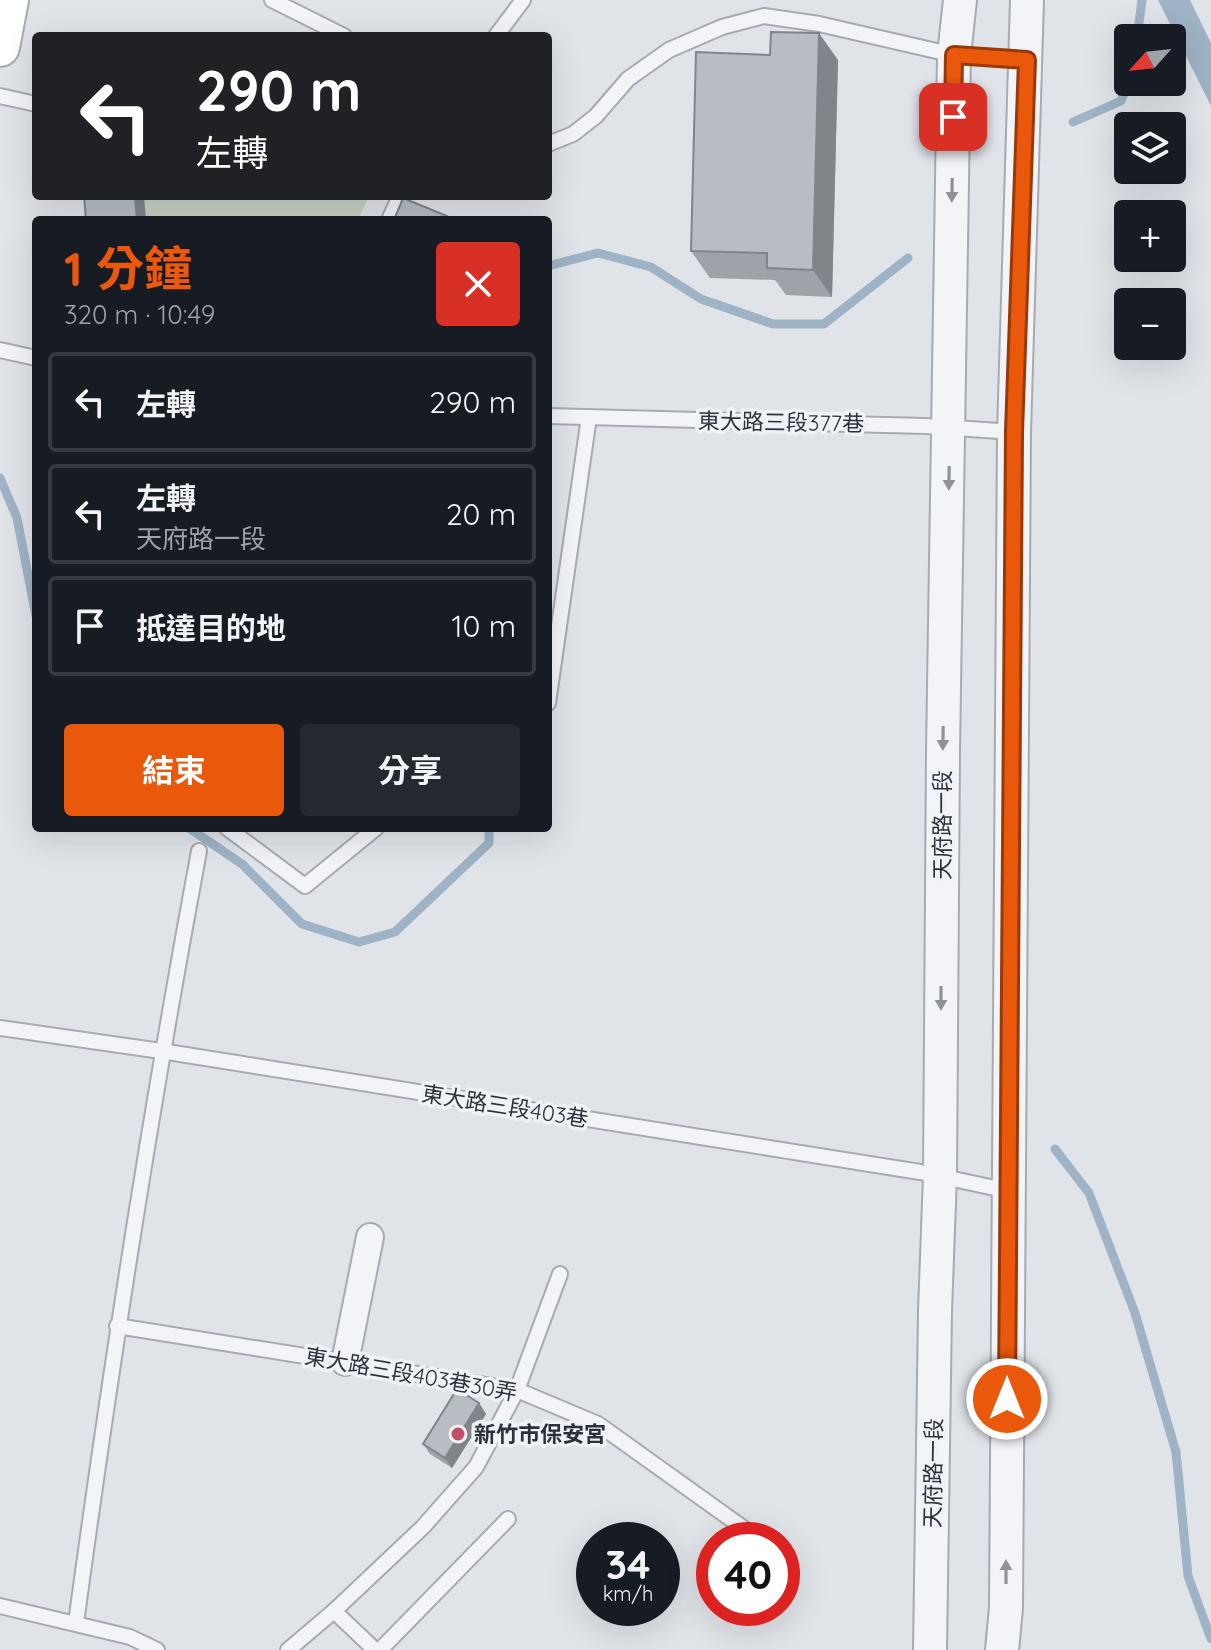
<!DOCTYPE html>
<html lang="zh-TW">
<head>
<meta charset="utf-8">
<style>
	body { margin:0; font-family:Quicksand,"Noto Sans TC",sans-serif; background:#242831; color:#f1f3f6; height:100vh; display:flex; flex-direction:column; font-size:30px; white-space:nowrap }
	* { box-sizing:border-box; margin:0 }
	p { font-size:26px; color:#9ea1a6 }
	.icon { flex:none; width:44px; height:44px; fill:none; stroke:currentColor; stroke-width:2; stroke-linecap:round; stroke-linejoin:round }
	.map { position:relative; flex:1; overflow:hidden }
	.side { position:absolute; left:32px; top:216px; width:520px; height:616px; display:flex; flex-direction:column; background:#171b24; border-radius:8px; box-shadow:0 8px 32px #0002 }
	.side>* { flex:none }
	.top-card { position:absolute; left:32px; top:32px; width:520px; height:168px; border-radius:8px; box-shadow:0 8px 32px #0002; background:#202124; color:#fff; overflow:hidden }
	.needle { width:52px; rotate:243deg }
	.controls { position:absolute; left:1114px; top:24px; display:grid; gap:16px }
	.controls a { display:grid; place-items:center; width:72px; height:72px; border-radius:8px; background:#171b24; box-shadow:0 8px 32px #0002; font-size:40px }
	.speed { position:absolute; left:576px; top:1522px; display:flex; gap:16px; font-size:40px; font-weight:700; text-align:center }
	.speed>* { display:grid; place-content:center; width:104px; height:104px; border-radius:50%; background:#171b24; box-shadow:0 8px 32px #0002; line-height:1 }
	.speed small { font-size:20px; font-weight:400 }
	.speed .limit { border:12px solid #d22; background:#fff; color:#111 }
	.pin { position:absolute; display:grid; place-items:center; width:68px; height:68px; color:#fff; margin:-34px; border-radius:16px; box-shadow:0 4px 12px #0006 }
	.me { position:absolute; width:88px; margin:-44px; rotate:0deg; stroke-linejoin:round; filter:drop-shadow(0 0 6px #0008) }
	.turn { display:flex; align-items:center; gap:28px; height:168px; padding:0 32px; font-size:36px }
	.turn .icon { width:104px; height:104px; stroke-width:2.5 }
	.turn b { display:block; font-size:56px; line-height:68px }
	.round { display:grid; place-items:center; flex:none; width:84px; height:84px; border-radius:8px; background:#242831 }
	.overview { display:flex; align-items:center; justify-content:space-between; height:136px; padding:0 32px }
	h1 { font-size:48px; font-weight:700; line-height:60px; color:#ea580c }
	.cta { display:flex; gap:16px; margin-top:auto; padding:16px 32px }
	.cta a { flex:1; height:92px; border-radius:8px; background:#ea580c; color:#fff; font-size:32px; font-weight:700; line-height:92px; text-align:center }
	.cta a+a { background:#242831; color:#f1f3f6 }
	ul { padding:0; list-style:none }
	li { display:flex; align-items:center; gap:24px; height:100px; margin:0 16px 12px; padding:0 16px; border:4px solid #363941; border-radius:8px }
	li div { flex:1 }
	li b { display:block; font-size:30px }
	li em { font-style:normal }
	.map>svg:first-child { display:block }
	.green { fill:#c7d1c2 }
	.water { fill:#9eb3c5 }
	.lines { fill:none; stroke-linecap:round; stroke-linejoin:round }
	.stream { stroke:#9eb3c5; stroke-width:9 }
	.service-casing { stroke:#a6abb2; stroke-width:18 }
	.minor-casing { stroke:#a6abb2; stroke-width:30 }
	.tertiary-casing { stroke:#a6abb2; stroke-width:36 }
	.secondary-casing { stroke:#a6abb2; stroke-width:42 }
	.service { stroke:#f3f4f7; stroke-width:14 }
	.minor { stroke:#f3f4f7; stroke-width:26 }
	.tertiary { stroke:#f3f4f7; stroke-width:32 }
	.secondary { stroke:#fff; stroke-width:38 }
	.wall { fill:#9ea3a9 }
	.shaded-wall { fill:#818489 }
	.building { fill:#b8bdc4; stroke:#818489; stroke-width:2 }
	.oneway { fill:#8e939a }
	.route-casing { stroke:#983908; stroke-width:20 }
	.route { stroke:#ea580c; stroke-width:14 }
	.poi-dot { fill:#c34f66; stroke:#f0f2f6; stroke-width:3 }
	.labels { text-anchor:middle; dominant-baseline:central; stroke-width:7; stroke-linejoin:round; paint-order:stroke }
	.street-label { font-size:22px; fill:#2a323e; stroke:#f0f2f6 }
	.poi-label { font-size:22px; font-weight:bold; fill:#2a323e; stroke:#f0f2f6; text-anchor:start }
</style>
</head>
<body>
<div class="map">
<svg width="1211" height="1650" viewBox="0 0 1211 1650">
	<rect width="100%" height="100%" fill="#e0e4e8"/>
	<!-- green -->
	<polygon class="green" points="94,196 369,196 358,220 98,220"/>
	<!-- water -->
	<polygon class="water" points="1158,0 1190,0 1211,43 1211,106"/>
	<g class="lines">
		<!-- stream -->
		<g class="stream">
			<polyline points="1137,38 1142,0"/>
			<polyline points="1073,122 1121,101 1128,82"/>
			<polyline points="548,266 598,253 651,267 701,299 773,324 824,324 908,258"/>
			<polyline points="0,478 17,518 36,616"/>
			<polyline points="189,828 242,864 302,924 359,942 395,932 489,843 489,828"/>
			<polyline points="1055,1149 1089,1193 1135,1313 1176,1452 1188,1576 1211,1639"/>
		</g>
		<defs>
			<g id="service">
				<polyline points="272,0 344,36"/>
				<polyline points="496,36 523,0"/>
				<polyline points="0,96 36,104"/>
				<polyline points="548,144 573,134 596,116 628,79 669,50 722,27 764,16 819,24 954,55 1027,60"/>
				<polyline points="389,220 400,196"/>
				<polyline points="0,350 36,358"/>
				<polyline points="548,416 925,426 1014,432"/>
				<polyline points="548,703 589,417"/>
				<polyline points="227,828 305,886 376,828"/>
				<polyline points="0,1028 161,1051 920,1172 1009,1191"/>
				<polyline points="117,1326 517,1390 598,1424 760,1540"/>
				<polyline points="0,1606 130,1637 157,1650"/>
				<polyline points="334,1611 375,1650"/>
				<path d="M 76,1623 C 111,1365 151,1108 199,851"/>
				<polyline points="288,1650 334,1611 423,1527 476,1467 517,1390 560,1274"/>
				<polyline points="380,1650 508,1519"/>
			</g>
			<polyline id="minor" points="345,1362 370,1237"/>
			<g id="tertiary">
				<polyline points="930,1650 935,1311 940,1176 943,751 954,55 960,0"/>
				<polyline points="1002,1650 1006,1608 1014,432 1027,0"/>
			</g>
			<polyline id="secondary" points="0,47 9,0"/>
		</defs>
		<!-- service casing -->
		<use href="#service" class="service-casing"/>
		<!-- minor casing -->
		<use href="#minor" class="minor-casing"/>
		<!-- tertiary casing -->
		<use href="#tertiary" class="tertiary-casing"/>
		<!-- secondary casing -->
		<use href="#secondary" class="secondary-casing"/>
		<!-- service -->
		<use href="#service" class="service"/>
		<!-- minor -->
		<use href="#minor" class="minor"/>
		<!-- tertiary -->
		<use href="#tertiary" class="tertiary"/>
		<!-- secondary -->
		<use href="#secondary" class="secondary"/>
	</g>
	<!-- wall -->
	<g class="wall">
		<polygon points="838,60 832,297 786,295 775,280 710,278 691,251"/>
		<polygon points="479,1403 486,1414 452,1468 430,1454 423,1444"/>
	</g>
	<!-- shaded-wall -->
	<g class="shaded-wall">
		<polygon points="819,33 838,60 832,297 813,270"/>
		<polygon points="135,196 144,196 146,220 137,220"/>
		<polygon points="479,1403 486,1414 452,1468 445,1458"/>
	</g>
	<!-- building -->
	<g class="building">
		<polygon points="771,32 819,33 813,270 767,268 767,253 691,251 696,52 770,55"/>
		<polygon points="84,196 135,196 137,220 86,220"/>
		<polygon points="403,198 447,216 446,220 394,220"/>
		<polygon points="457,1389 479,1403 445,1458 423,1444"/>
	</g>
	<!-- one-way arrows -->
	<defs><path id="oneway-solid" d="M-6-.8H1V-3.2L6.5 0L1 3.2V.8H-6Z" transform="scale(2)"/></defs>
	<g class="oneway">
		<use href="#oneway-solid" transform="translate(952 190) rotate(91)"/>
		<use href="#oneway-solid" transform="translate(949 478) rotate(91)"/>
		<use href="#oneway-solid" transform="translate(943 738) rotate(91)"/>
		<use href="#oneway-solid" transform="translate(941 998) rotate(90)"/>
		<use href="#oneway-solid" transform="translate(1006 1572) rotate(-90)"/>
	</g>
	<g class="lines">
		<defs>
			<polyline id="route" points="953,117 954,55 1027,60 1014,432 1007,1399"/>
		</defs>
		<!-- route casing -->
		<use href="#route" class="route-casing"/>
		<!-- route -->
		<use href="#route" class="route"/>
	</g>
	<!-- markers -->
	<circle class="poi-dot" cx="458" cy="1434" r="8"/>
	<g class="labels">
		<!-- street labels -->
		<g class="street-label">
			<text transform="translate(781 422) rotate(1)">東大路三段377巷</text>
			<text transform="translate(942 825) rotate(-90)">天府路一段</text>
			<text transform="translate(505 1106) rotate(9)">東大路三段403巷</text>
			<text transform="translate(411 1374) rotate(10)">東大路三段403巷30弄</text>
			<text transform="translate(933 1473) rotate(-89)">天府路一段</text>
		</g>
		<!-- poi labels -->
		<g class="poi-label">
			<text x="474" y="1434">新竹市保安宮</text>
		</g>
	</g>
</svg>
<div class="controls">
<a><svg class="needle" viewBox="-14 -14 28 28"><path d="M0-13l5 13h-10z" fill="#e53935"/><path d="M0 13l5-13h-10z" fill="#9ea1a6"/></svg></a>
<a><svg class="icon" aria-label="layers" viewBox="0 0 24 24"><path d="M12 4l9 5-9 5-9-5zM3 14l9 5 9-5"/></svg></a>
<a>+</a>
<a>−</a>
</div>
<div class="speed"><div>34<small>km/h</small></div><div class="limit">40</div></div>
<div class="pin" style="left:953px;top:117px;background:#d93025"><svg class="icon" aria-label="arrive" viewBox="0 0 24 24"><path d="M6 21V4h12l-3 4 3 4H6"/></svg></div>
<svg class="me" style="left:1007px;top:1399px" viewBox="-20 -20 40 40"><circle r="17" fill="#ea580c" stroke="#fff" stroke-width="3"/><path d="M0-11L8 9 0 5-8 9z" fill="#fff"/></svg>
<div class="top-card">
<div class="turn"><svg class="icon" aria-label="left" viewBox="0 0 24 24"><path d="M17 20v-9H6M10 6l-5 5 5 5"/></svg><div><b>290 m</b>左轉</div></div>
</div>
<section class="side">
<div class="overview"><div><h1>1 分鐘</h1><p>320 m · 10:49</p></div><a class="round" style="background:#d93025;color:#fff"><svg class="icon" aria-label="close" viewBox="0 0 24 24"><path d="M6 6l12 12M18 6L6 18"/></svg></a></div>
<ul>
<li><svg class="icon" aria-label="left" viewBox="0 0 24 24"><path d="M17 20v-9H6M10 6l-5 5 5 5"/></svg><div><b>左轉</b></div><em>290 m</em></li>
<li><svg class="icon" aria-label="left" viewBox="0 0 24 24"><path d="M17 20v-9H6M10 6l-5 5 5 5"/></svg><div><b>左轉</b><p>天府路一段</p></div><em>20 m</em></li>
<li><svg class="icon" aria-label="arrive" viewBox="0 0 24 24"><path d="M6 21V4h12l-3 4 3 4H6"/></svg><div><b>抵達目的地</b></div><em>10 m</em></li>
</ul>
<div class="cta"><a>結束</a><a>分享</a></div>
</section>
</div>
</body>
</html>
